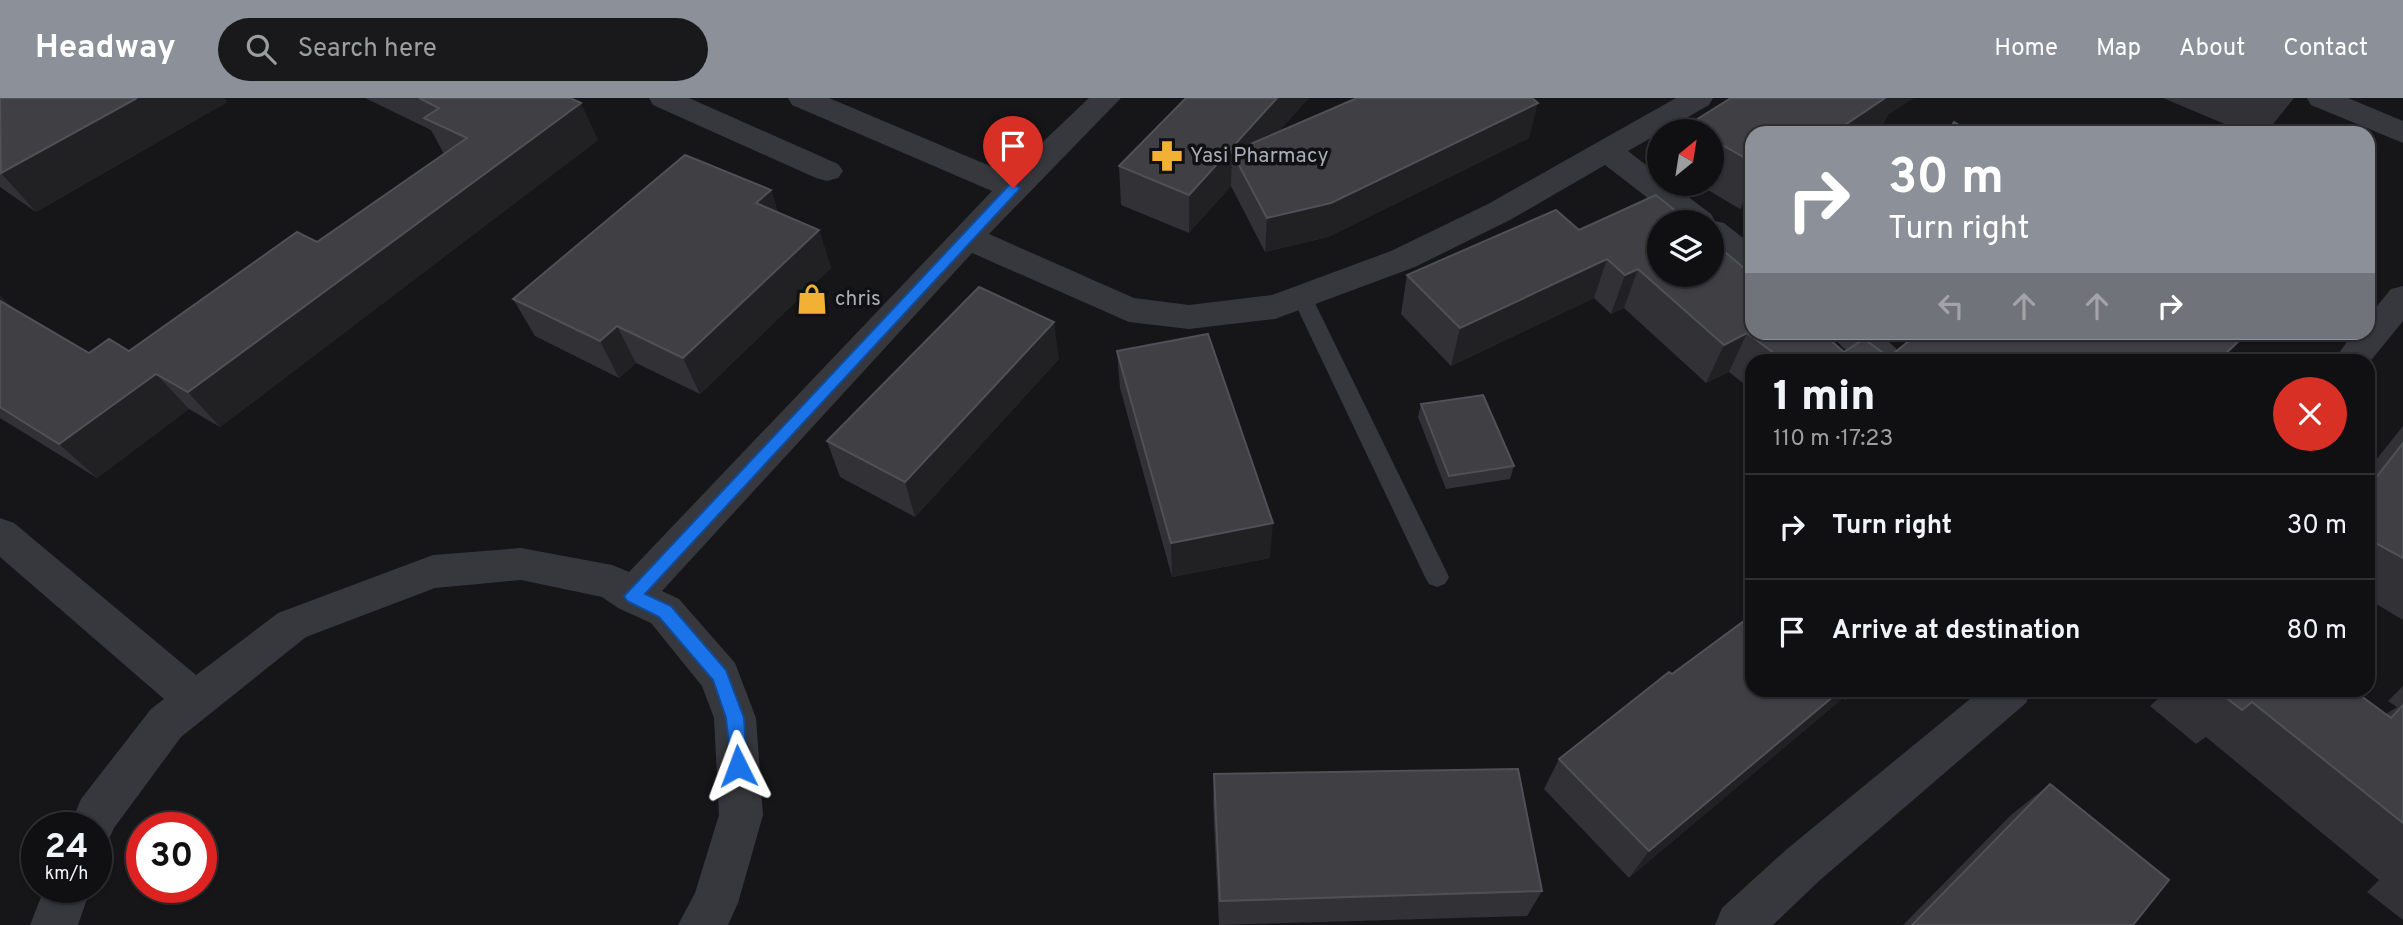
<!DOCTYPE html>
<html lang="en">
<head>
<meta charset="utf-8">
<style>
	body { margin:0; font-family:Overpass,sans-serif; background:#19191b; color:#f1f3f6; height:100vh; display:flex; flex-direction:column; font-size:26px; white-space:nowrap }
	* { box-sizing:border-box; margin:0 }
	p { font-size:23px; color:#9c9d9f }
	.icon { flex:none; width:38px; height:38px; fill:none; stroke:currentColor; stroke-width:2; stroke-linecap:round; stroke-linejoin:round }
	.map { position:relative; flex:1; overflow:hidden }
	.sheet { position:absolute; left:1745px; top:256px; width:630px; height:343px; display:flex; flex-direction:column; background:#101012; border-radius:21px; box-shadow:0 2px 5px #0004,0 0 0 2px #303032 }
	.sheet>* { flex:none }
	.hud { position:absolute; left:1745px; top:28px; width:630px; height:214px; border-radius:21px; box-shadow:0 2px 5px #0004,0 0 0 2px #303032; background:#8c9099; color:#fff; overflow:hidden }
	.needle { width:46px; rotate:30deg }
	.fabs { position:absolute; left:1647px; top:21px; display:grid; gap:14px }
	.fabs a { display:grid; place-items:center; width:77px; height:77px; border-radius:50%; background:#101012; box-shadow:0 2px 5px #0004,0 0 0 2px #303032; font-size:35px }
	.speed { position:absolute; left:21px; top:714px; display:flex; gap:14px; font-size:35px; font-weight:700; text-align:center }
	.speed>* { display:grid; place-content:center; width:91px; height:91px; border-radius:50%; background:#101012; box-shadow:0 2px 5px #0004,0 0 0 2px #303032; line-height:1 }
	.speed small { font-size:18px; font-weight:400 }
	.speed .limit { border:10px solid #d22; background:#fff; color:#111 }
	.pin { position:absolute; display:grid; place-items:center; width:60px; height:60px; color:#fff; margin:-72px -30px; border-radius:50% 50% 50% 0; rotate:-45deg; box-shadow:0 0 7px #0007 }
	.pin .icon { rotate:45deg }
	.me { position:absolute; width:77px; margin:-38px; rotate:357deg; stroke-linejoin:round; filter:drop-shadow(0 0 5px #0008) }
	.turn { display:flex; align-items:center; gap:24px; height:147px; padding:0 28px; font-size:32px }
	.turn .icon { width:91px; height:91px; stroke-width:2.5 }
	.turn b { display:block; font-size:49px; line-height:60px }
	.lanes { display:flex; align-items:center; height:66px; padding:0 28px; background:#0003; justify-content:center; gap:35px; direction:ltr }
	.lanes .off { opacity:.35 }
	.round { display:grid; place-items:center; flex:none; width:74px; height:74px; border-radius:37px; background:#19191b }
	.head { display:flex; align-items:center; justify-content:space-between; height:119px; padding:0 28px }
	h1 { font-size:42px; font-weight:800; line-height:52px }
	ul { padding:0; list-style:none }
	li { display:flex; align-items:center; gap:21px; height:105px; padding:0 28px; border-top:2px solid #303032 }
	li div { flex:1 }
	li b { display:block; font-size:26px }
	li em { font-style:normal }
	header { display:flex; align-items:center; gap:42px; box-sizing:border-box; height:98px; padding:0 35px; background:#8c9099; color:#fff }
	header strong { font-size:33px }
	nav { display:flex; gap:38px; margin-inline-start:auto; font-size:24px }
	.search { width:490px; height:63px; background:#19191b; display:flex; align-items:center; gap:18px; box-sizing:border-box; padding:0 24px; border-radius:38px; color:#9c9d9f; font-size:26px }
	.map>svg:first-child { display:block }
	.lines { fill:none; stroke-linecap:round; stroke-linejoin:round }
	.service { fill:#37383d; fill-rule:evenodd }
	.minor { fill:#37383d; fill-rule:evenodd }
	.wall { fill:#323236 }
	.shaded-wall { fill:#212124 }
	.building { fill:#3f3f44; stroke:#4f5156; stroke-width:2 }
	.route { fill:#1a73e8; stroke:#114b97; stroke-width:2 }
	.labels { text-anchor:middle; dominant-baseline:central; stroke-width:7; stroke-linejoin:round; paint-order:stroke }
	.poi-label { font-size:21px; fill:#a8adb8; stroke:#111113; text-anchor:start }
</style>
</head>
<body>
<header>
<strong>Headway</strong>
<div class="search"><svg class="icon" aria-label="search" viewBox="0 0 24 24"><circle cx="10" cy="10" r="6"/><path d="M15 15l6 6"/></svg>Search here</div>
<nav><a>Home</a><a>Map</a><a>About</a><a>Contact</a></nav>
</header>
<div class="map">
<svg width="2403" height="827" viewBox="0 0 2403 827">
	<rect width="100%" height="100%" fill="#161618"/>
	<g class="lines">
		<!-- service -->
		<polygon class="service" points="1302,192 1309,194 1312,199 1449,479 1445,486 1437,489 1429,486 1425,479 1292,199 1295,194"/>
		<!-- minor -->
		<g class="minor">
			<polygon points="649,0 689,0 838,66 843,73 838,80 827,83 816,80 653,7"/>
			<polygon points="788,0 829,0 1009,76 1089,0 1121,0 989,136 1134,200 1189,207 1272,197 1391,153 1488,106 1676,0 1713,0 1709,7 1628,53 1659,77 1659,86 1671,86 1711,116 1715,123 1724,125 1752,147 1752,176 1740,172 1712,150 1712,124 1679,124 1605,67 1510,122 1415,169 1275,221 1189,231 1129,224 972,155 662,493 679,501 735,565 756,620 763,717 738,805 728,827 678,827 695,795 719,717 714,620 702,588 651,525 618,510 602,499 521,482 435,490 306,539 181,639 114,730 107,745 96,749 96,730 69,730 81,701 151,611 164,601 0,459 0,420 14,425 196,577 278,515 433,457 521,450 612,467 629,474 992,93 792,7"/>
			<polygon points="2307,0 2348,0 2403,23 2403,45 2311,7"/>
			<polygon points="2403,188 2403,223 2368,266 2368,262 2334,262 2354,234 2368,234 2368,219 2391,191"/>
			<path d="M 1831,234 C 1861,234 1887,231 1904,262 C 1874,265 1847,263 1831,234 Z"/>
			<polygon points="1981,592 2032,592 2026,605 1819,783 1773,827 1715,827 1722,810 1787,751"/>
			<polygon points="45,789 91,789 78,827 30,827"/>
		</g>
	</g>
	<!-- wall -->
	<g class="wall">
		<polygon points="0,0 224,0 227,4 36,114 0,89"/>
		<polygon points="365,0 570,0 598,42 220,329 189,311 97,380 0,320 0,198 13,210 89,255 129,253 317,144 444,56 431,32"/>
		<polygon points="1186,0 1309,0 1278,34 1529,40 1328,139 1265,154 1231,88 1189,135 1121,107 1119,68"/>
		<polygon points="2163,0 2294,0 2266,35 2246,35"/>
		<polygon points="1888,17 1880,31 1875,35 1752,35 1752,103 1740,111 1698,86 1712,86 1712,33 1686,33 1688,27"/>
		<polygon points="771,92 778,115 819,132 831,170 700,296 636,265 619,280 535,238 513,201"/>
		<polygon points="1579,132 1844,254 1889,259 2223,262 1752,262 1752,292 1729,274 1706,285 1624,210 1611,216 1594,200 1451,268 1401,216 1407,177"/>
		<polygon points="1117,253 1270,460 1172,479 1120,290"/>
		<polygon points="1059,261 915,419 840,379 827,343"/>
		<polygon points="1421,306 1514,368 1510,381 1446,391 1418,319"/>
		<polygon points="2403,328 2403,522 2368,501 2368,372"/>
		<polygon points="1672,576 1752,592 1858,592 1845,602 1843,600 1629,780 1544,691 1559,661"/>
		<polygon points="2403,588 2403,822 2367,794 2379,782 2206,639 2196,646 2150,608 2168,592 2353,592 2386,616 2397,609 2388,603"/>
		<polygon points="1214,676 1542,793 1527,818 1219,827 1213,705"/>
		<polygon points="2050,686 2133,827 1903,827 2011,717"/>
	</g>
	<!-- shaded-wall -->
	<g class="shaded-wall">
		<polygon points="137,0 224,0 227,4 36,114 1,75"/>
		<polygon points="1277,0 1309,0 1242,74 1232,54 1231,88 1189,135 1189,97"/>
		<polygon points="1885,0 1914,0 1888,17 1880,31 1875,35 1833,35"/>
		<polygon points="581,5 598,42 220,329 188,294"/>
		<polygon points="1538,5 1529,40 1328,139 1265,154 1267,120"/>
		<polygon points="1816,28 1813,35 1806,35"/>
		<polygon points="1752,84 1752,103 1740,111"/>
		<polygon points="771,92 783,131 756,105"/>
		<polygon points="819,132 831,170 700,296 683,260"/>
		<polygon points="1607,161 1594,200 1451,268 1460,230"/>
		<polygon points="1638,171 1624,210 1611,216 1625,177"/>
		<polygon points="0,198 21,218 0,213"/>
		<polygon points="1054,224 1059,261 915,419 905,384"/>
		<polygon points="617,228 636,265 619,280 600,243"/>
		<polygon points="2249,234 2223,262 2219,262"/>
		<polygon points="1747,235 1729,274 1706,285 1724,247"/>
		<polygon points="156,276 189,311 97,380 59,346"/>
		<polygon points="1273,425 1270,460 1172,479 1171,445"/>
		<polygon points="1841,592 1850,592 1843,600 1629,780 1649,753"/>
		<polygon points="1854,592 1858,592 1845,602"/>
	</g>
	<!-- building -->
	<g class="building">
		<polygon points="1,0 137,0 1,75 0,1"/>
		<polygon points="419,0 570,0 581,5 188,294 156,276 59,346 0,309 0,203 89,255 109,241 129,253 297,134 317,144 467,40 424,20 439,10"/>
		<polygon points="1186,0 1277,0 1189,97 1119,68"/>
		<polygon points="1357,0 1532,0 1538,5 1331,105 1267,120 1232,54"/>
		<polygon points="1731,0 1885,0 1833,35 1827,35 1816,28 1806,35 1752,35 1752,64 1712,41 1712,33 1699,33 1688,27"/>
		<polygon points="1954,24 1973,35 1947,35"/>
		<polygon points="2116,29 2128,35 2108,35"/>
		<polygon points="685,57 771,92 756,105 819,132 683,260 617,228 600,243 513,201"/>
		<polygon points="1656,97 1689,124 1659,124 1659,177 1712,177 1712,143 1752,177 1752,234 1821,234 1844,254 1864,241 1889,259 1920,234 2248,234 2219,262 1783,262 1747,235 1724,247 1638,171 1625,177 1607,161 1460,230 1407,177 1556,112 1579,132"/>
		<polygon points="979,189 1054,224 905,384 827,343"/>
		<polygon points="1208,236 1273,425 1171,445 1117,253"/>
		<polygon points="1483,297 1514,368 1449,378 1421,306"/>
		<polygon points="2403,345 2403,460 2368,441 2368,390"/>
		<polygon points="1752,517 1752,592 1841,592 1649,753 1559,661 1669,574 1672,576"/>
		<polygon points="2216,592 2353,592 2391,620 2403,607 2403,725 2252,604 2242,612"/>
		<polygon points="1518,671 1542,793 1220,803 1214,676"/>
		<polygon points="2050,686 2169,782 2133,827 1912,827"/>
	</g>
	<!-- route -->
	<polygon class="route" points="1013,86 1020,90 1018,93 645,496 671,508 726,572 744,620 747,668 745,674 738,677 732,674 726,620 713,582 659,519 627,503 624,498 1009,87"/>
	<!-- icons -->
	<defs>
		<symbol id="pharmacy-bare" viewBox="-9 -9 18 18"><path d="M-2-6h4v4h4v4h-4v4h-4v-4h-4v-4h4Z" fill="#f2b134" stroke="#111113" stroke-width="2.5" paint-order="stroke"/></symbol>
		<symbol id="shop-bare" viewBox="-9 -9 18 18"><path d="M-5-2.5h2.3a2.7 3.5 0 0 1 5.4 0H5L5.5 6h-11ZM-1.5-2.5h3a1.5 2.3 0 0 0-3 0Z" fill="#f2b134" stroke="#111113" stroke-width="2.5" paint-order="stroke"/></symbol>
	</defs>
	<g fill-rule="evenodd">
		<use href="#pharmacy-bare" x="1145" y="36" width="44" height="44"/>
		<use href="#shop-bare" x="790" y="179" width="44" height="44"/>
	</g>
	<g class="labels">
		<!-- poi labels -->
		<g class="poi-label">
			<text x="1190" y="58">Yasi Pharmacy</text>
			<text x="835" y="201">chris</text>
		</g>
	</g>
</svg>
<div class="fabs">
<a><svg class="needle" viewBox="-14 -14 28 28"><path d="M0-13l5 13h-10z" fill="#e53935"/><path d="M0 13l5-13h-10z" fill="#9c9d9f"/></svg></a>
<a><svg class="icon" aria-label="layers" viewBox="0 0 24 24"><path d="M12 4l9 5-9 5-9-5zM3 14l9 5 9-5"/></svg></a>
</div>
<div class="speed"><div>24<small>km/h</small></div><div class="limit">30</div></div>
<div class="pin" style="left:1013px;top:90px;background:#d93025"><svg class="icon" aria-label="arrive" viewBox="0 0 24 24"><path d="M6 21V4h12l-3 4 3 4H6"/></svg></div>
<svg class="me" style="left:738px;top:668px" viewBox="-20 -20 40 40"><path d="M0-17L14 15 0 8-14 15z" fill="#1a73e8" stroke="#fff" stroke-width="4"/></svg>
<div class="hud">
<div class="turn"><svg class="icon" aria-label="right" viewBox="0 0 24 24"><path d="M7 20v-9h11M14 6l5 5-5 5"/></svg><div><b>30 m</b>Turn right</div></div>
<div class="lanes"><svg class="icon off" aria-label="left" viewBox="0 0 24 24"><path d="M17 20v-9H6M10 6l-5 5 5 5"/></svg><svg class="icon off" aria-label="ahead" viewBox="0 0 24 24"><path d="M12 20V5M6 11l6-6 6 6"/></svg><svg class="icon off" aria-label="ahead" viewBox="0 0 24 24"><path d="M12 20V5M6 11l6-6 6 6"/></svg><svg class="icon" aria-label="right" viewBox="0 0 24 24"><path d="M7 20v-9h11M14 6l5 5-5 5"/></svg></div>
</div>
<section class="sheet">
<div class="head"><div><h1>1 min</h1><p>110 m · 17:23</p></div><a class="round" style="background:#d93025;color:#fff"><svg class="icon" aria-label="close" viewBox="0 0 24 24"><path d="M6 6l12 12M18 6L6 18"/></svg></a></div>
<ul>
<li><svg class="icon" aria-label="right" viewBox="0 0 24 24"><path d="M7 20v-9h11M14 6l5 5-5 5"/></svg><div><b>Turn right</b></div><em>30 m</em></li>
<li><svg class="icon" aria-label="arrive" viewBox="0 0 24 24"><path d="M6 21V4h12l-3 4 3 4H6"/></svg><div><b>Arrive at destination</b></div><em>80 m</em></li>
</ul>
</section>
</div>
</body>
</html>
